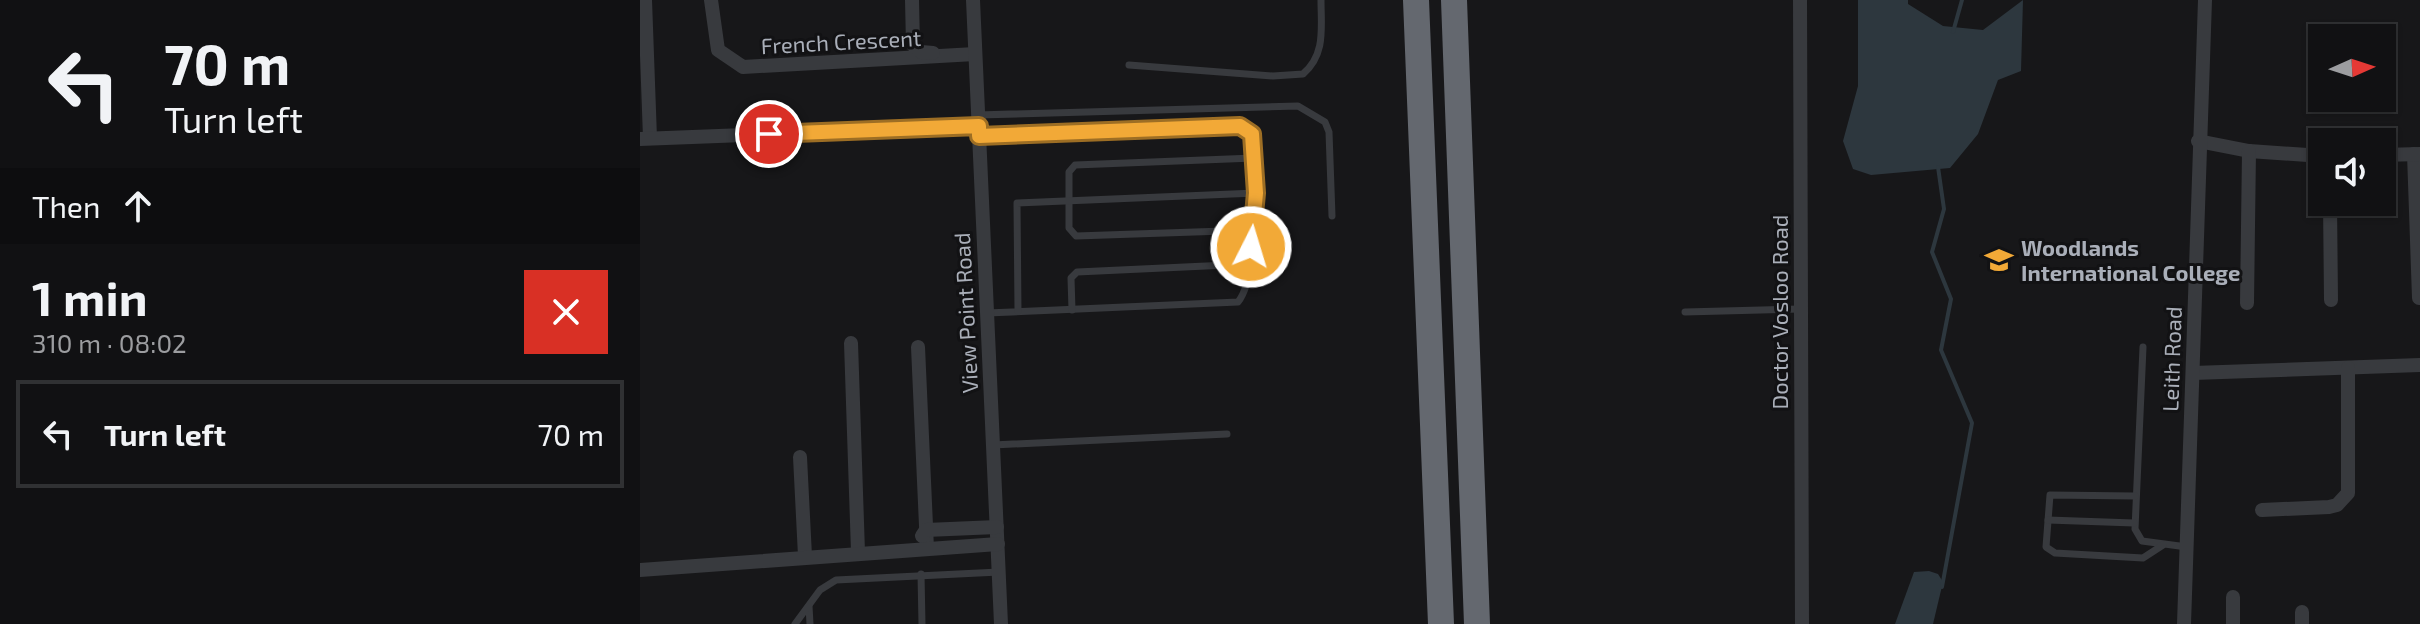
<!DOCTYPE html>
<html lang="en">
<head>
<meta charset="utf-8">
<style>
	body { margin:0; font-family:"Exo 2",sans-serif; background:#1a1a1c; color:#f1f3f6; height:100vh; display:flex; flex-direction:column; font-size:30px; white-space:nowrap }
	* { box-sizing:border-box; margin:0 }
	p { font-size:26px; color:#9c9da0 }
	.icon { flex:none; width:44px; height:44px; fill:none; stroke:currentColor; stroke-width:2; stroke-linecap:round; stroke-linejoin:round }
	.map { position:relative; flex:1; overflow:hidden }
	.sheet { display:flex; flex-direction:column; background:#111113; width:640px }
	.sheet>* { flex:none }
	.top-card { background:#111113; color:#f1f3f6; overflow:hidden }
	.needle { width:52px; rotate:87deg }
	.buttons { position:absolute; left:1668px; top:24px; display:grid; gap:16px }
	.buttons a { display:grid; place-items:center; width:88px; height:88px; border-radius:0px; background:#111113; box-shadow:0 2px 6px #0004,0 0 0 2px #303133; font-size:40px }
	.pin { position:absolute; display:grid; place-items:center; width:68px; height:68px; color:#fff; margin:-34px; border:4px solid #fff; border-radius:50%; box-shadow:0 2px 8px #0007 }
	.me { position:absolute; width:88px; margin:-44px; rotate:5deg; stroke-linejoin:round; filter:drop-shadow(0 0 6px #0008) }
	.turn { display:flex; align-items:center; gap:28px; height:168px; padding:0 32px; font-size:36px }
	.turn .icon { width:104px; height:104px; stroke-width:2.5 }
	.turn b { display:block; font-size:56px; line-height:68px }
	.then { display:flex; align-items:center; height:76px; padding:0 32px; background:#0003; gap:16px; font-size:30px }
	.round { display:grid; place-items:center; flex:none; width:84px; height:84px; border-radius:0px; background:#1a1a1c }
	.headline { display:flex; align-items:center; justify-content:space-between; height:136px; padding:0 32px }
	h1 { font-size:48px; font-weight:700; line-height:60px }
	ul { padding:0; list-style:none }
	li { display:flex; align-items:center; gap:24px; height:108px; margin:0 16px 12px; padding:0 16px; border:4px solid #303133; border-radius:0px }
	li div { flex:1 }
	li b { display:block; font-size:30px }
	li em { font-style:normal }
	main { display:flex; flex:1; min-height:0 }
	.map>svg:first-child { display:block }
	.water { fill:#2d373e }
	.lines { fill:none; stroke-linecap:round; stroke-linejoin:round }
	.stream { stroke:#2d373e; stroke-width:4 }
	.lane { stroke:#383a3e; stroke-width:7 }
	.street { stroke:#383a3e; stroke-width:14 }
	.highway { stroke:#64686f; stroke-width:26 }
	.route-casing { stroke:#9d6e24; stroke-width:20 }
	.route { stroke:#f2a937; stroke-width:14 }
	.labels { text-anchor:middle; dominant-baseline:central; stroke-width:6; stroke-linejoin:round; paint-order:stroke }
	.street-label { font-size:22px; fill:#aaafb9; stroke:#121214 }
	.poi-label { font-size:22px; font-weight:bold; fill:#aaafb9; stroke:#121214; text-anchor:start }
</style>
</head>
<body>
<main>
<section class="sheet">
<div class="top-card">
<div class="turn"><svg class="icon" aria-label="left" viewBox="0 0 24 24"><path d="M17 20v-9H6M10 6l-5 5 5 5"/></svg><div><b>70 m</b>Turn left</div></div>
<div class="then">Then<svg class="icon" aria-label="ahead" viewBox="0 0 24 24"><path d="M12 20V5M6 11l6-6 6 6"/></svg></div>
</div>
<div class="headline"><div><h1>1 min</h1><p>310 m · 08:02</p></div><a class="round" style="background:#d93025;color:#fff"><svg class="icon" aria-label="close" viewBox="0 0 24 24"><path d="M6 6l12 12M18 6L6 18"/></svg></a></div>
<ul>
<li><svg class="icon" aria-label="left" viewBox="0 0 24 24"><path d="M17 20v-9H6M10 6l-5 5 5 5"/></svg><div><b>Turn left</b></div><em>70 m</em></li>
</ul>
</section>
<div class="map">
<svg width="1780" height="624" viewBox="0 0 1780 624">
	<rect width="100%" height="100%" fill="#171719"/>
	<!-- water -->
	<g class="water">
		<polygon points="1218,0 1268,0 1268,4 1303,26 1343,30 1383,0 1381,71 1358,80 1338,134 1310,168 1231,175 1213,169 1203,141 1218,86"/>
		<polygon points="1289,571 1298,574 1303,582 1293,624 1255,624 1274,572"/>
	</g>
	<g class="lines">
		<!-- stream -->
		<g class="stream">
			<polyline points="1313,32 1322,0"/>
			<polyline points="1298,167 1304,209 1292,252 1311,299 1301,350 1332,423 1302,587"/>
		</g>
		<!-- lane -->
		<g class="lane">
			<path d="M 489,65 L 633,76 L 663,74 C 686,54 681,28 681,0"/>
			<polyline points="338,115 658,106 685,122 689,132 692,216"/>
			<path d="M 339,136 L 600,126 L 612,134 C 615,170 620,275 598,302 L 347,313"/>
			<polyline points="614,230 436,236 429,228 429,172 435,165 614,158"/>
			<polyline points="432,310 431,278 437,272 609,264"/>
			<polyline points="378,311 377,203 616,193"/>
			<polyline points="1045,312 1161,309"/>
			<polyline points="1503,347 1495,529 1502,541 1547,547"/>
			<polyline points="353,445 587,434"/>
			<polyline points="1495,496 1410,495 1406,547 1415,553 1503,558 1523,545"/>
			<polyline points="1408,520 1494,523"/>
			<polyline points="281,574 282,624"/>
			<polyline points="169,606 170,624"/>
			<polyline points="155,624 180,590 196,580 359,572"/>
		</g>
		<!-- street -->
		<g class="street">
			<polyline points="5,0 10,138"/>
			<polyline points="71,0 78,50 103,67 335,54"/>
			<polyline points="272,0 273,45 281,52 293,53"/>
			<polyline points="333,0 361,624"/>
			<polyline points="1160,0 1162,624"/>
			<polyline points="0,139 339,126"/>
			<polyline points="1558,141 1609,151 1682,156"/>
			<polyline points="1774,154 1779,298"/>
			<polyline points="1742,155 1780,154"/>
			<polyline points="1690,202 1691,300"/>
			<polyline points="1607,303 1609,151"/>
			<polyline points="211,343 218,552"/>
			<polyline points="278,347 287,548"/>
			<polyline points="1553,373 1780,365"/>
			<polyline points="160,457 165,556"/>
			<polyline points="1622,510 1689,507 1697,505 1708,493 1708,368"/>
			<polyline points="282,536 286,530 357,527"/>
			<polyline points="0,570 358,544"/>
			<polyline points="1593,597 1593,624"/>
			<polyline points="1662,612 1662,624"/>
			<polyline points="1544,624 1565,0"/>
		</g>
		<!-- highway -->
		<g class="highway">
			<polyline points="776,0 801,624"/>
			<polyline points="814,0 837,624"/>
		</g>
	</g>
	<g class="lines">
		<defs>
			<polyline id="route" points="129,134 339,126 339,136 600,126 612,134 616,193 611,247"/>
		</defs>
		<!-- route casing -->
		<use href="#route" class="route-casing"/>
		<!-- route -->
		<use href="#route" class="route"/>
	</g>
	<!-- icons -->
	<defs>
		<symbol id="school-bare" viewBox="-9 -9 18 18"><path d="M0-5L7-2L0 1L-7-2ZM-4 1L0 2.5L4 1V4Q0 6-4 4Z" fill="#f2a937" stroke="#121214" stroke-width="2.5" paint-order="stroke"/></symbol>
	</defs>
	<g fill-rule="evenodd">
		<use href="#school-bare" x="1339" y="240" width="40" height="40"/>
	</g>
	<g class="labels">
		<!-- street labels -->
		<g class="street-label">
			<text transform="translate(201 41) rotate(-3)">French Crescent</text>
			<text transform="translate(1139 312) rotate(-90)">Doctor Vosloo Road</text>
			<text transform="translate(325 313) rotate(-93)">View Point Road</text>
			<text transform="translate(1531 359) rotate(-88)">Leith Road</text>
		</g>
		<!-- poi labels -->
		<g class="poi-label">
			<text x="1381" y="247">Woodlands<tspan x="1381" dy="25">International College</tspan></text>
		</g>
	</g>
</svg>
<div class="buttons">
<a><svg class="needle" viewBox="-14 -14 28 28"><path d="M0-13l5 13h-10z" fill="#e53935"/><path d="M0 13l5-13h-10z" fill="#9c9da0"/></svg></a>
<a><svg class="icon" aria-label="sound" viewBox="0 0 24 24"><path d="M4 9h4l5-4v14l-5-4H4zM17 9q2 3 0 6"/></svg></a>
</div>
<div class="pin" style="left:129px;top:134px;background:#d93025"><svg class="icon" aria-label="arrive" viewBox="0 0 24 24"><path d="M6 21V4h12l-3 4 3 4H6"/></svg></div>
<svg class="me" style="left:611px;top:247px" viewBox="-20 -20 40 40"><circle r="17" fill="#f2a937" stroke="#fff" stroke-width="3"/><path d="M0-11L8 9 0 5-8 9z" fill="#fff"/></svg>
</div>
</main>
</body>
</html>
